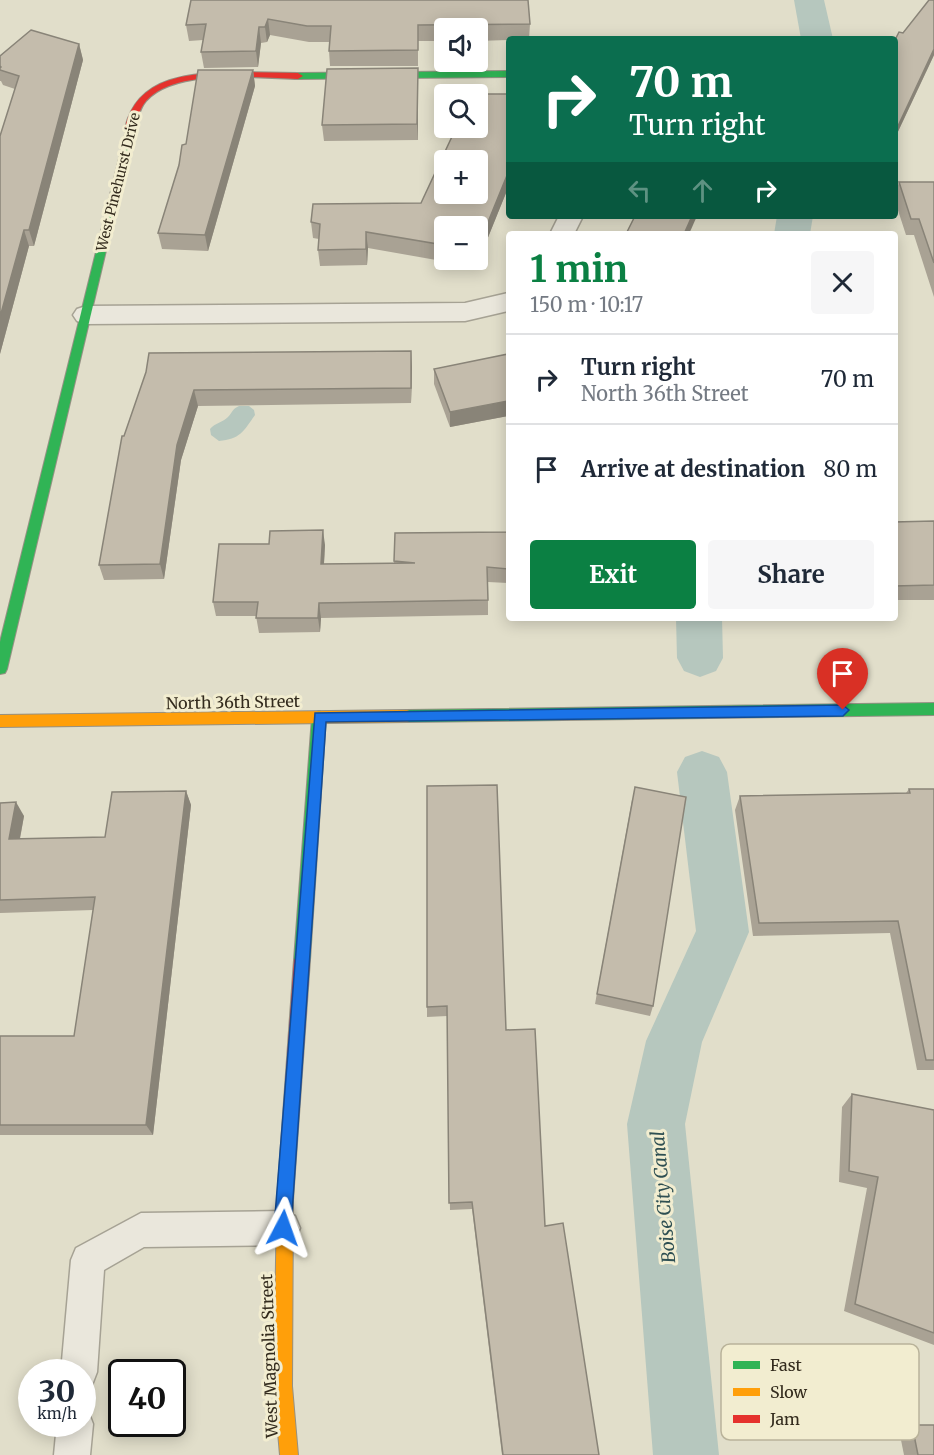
<!DOCTYPE html>
<html lang="en">
<head>
<meta charset="utf-8">
<style>
	body { margin:0; font-family:Merriweather,serif; background:#f6f6f7; color:#1f2937; height:100vh; display:flex; flex-direction:column; font-size:22px; white-space:nowrap }
	* { box-sizing:border-box; margin:0 }
	p { font-size:20px; color:#747a83 }
	.icon { flex:none; width:33px; height:33px; fill:none; stroke:currentColor; stroke-width:2; stroke-linecap:round; stroke-linejoin:round }
	.map { position:relative; flex:1; overflow:hidden }
	.panel { position:absolute; left:506px; top:231px; width:392px; height:390px; display:flex; flex-direction:column; background:#fff; border-radius:6px; box-shadow:0 3px 15px #0003 }
	.panel>* { flex:none }
	.guide { position:absolute; left:506px; top:36px; width:392px; height:183px; border-radius:6px; box-shadow:0 3px 15px #0003; background:#0b6e4f; color:#fff; overflow:hidden }
	.controls { position:absolute; left:434px; top:18px; display:grid; gap:12px }
	.controls a { display:grid; place-items:center; width:54px; height:54px; border-radius:6px; background:#fff; box-shadow:0 3px 15px #0003; font-size:30px }
	.speed { position:absolute; left:18px; top:1359px; display:flex; gap:12px; font-size:30px; font-weight:700; text-align:center }
	.speed>* { display:grid; place-content:center; width:78px; height:78px; border-radius:50%; background:#fff; box-shadow:0 3px 15px #0003; line-height:1 }
	.speed small { font-size:15px; font-weight:400 }
	.speed .limit { border:3px solid #111; border-radius:9px; background:#fff; color:#111 }
	.pin { position:absolute; display:grid; place-items:center; width:51px; height:51px; color:#fff; margin:-62px -26px; border-radius:50% 50% 50% 0; rotate:-45deg; box-shadow:0 0 6px #0007 }
	.pin .icon { rotate:45deg }
	.me { position:absolute; width:66px; margin:-33px; rotate:4deg; stroke-linejoin:round; filter:drop-shadow(0 0 4px #0008) }
	.turn { display:flex; align-items:center; gap:21px; height:126px; padding:0 24px; font-size:27px }
	.turn .icon { width:78px; height:78px; stroke-width:2.5 }
	.turn b { display:block; font-size:42px; line-height:51px }
	.lanes { display:flex; align-items:center; height:57px; padding:0 24px; background:#0003; justify-content:center; gap:30px; direction:ltr }
	.lanes .off { opacity:.35 }
	.round { display:grid; place-items:center; flex:none; width:63px; height:63px; border-radius:6px; background:#f6f6f7 }
	.overview { display:flex; align-items:center; justify-content:space-between; height:102px; padding:0 24px }
	h1 { font-size:36px; font-weight:700; line-height:45px; color:#0b8043 }
	.primary-button { display:flex; gap:12px; margin-top:auto; padding:12px 24px }
	.primary-button a { flex:1; height:69px; border-radius:6px; background:#0b8043; color:#fff; font-size:24px; font-weight:700; line-height:69px; text-align:center }
	.primary-button a+a { background:#f6f6f7; color:#1f2937 }
	ul { padding:0; list-style:none }
	li { display:flex; align-items:center; gap:18px; height:90px; padding:0 24px; border-top:2px solid #e0e1e3 }
	li div { flex:1 }
	li b { display:block; font-size:22px }
	li em { font-style:normal }
	.map>svg:first-child { display:block }
	.water { fill:#b6c7be }
	.lines { fill:none; stroke-linecap:round; stroke-linejoin:round }
	.canal { fill:#b6c7be; fill-rule:evenodd }
	.lane-casing { stroke:#a6a294; stroke-width:3 }
	.street-casing { stroke:#a6a294; stroke-width:3 }
	.fast-casing { stroke:#959184; stroke-width:2 }
	.slow-casing { stroke:#959184; stroke-width:2 }
	.jam-casing { stroke:#959184; stroke-width:2 }
	.lane { fill:#eae7dc; fill-rule:evenodd }
	.street { fill:#eae7dc; fill-rule:evenodd }
	.fast { fill:#30b455; fill-rule:evenodd }
	.slow { fill:#ff9f0a; fill-rule:evenodd }
	.jam { fill:#e5322d; fill-rule:evenodd }
	.wall { fill:#a9a294; fill-rule:evenodd }
	.shaded-wall { fill:#898478 }
	.building { fill:#c4bcac; stroke:#898478; stroke-width:1.5; fill-rule:evenodd }
	.route { fill:#1a73e8; stroke:#114b97; stroke-width:1.5 }
	.labels { text-anchor:middle; dominant-baseline:central; stroke-width:6; stroke-linejoin:round; paint-order:stroke }
	.far-street-label { font-size:14px; fill:#332b1d; stroke:#f2edd0 }
	.street-label { font-size:16px; fill:#332b1d; stroke:#f2edd0 }
	.water-label { font-size:18px; font-style:italic; fill:#2e4f52; stroke:#f2edd0 }
	.key { fill:#f2edd0; stroke:#b9b39a; stroke-width:1.5 }
	.key-label { font-size:16px; fill:#332b1d }
</style>
</head>
<body>
<div class="map">
<svg width="934" height="1455" viewBox="0 0 934 1455">
	<rect width="100%" height="100%" fill="#e1deca"/>
	<!-- water -->
	<path class="water" d="M 239,406 L 249,406 L 254,410 L 255,415 C 243,432 240,439 219,441 L 211,435 L 210,429 C 215,423 223,422 228,417 C 233,412 232,409 239,406 Z"/>
	<g class="lines">
		<!-- canal -->
		<g class="canal">
			<polygon points="794,0 824,0 833,39 801,39"/>
			<polygon points="777,216 813,216 810,234 774,234"/>
			<polygon points="676,618 722,618 723,658 716,671 700,677 684,671 677,658"/>
			<polygon points="702,751 719,757 727,772 749,932 702,1042 685,1124 719,1455 653,1455 627,1124 646,1041 696,931 677,772 685,757"/>
		</g>
		<defs>
			<g id="lane">
				<polygon points="283,1211 295,1216 300,1228 295,1240 283,1245 144,1247 104,1270 97,1372 92,1385 82,1388 82,1372 61,1372 71,1260 76,1248 141,1213"/>
				<polygon points="82,1409 88,1411 93,1424 90,1455 54,1455 57,1424 82,1424"/>
			</g>
			<g id="street">
				<polygon points="559,216 583,216 574,234 550,234"/>
				<polygon points="508,293 508,311 465,321 86,324 77,321 73,315 77,309 86,306 465,303"/>
			</g>
			<g id="fast">
				<polygon points="508,71 508,77 298,79 293,76 298,73"/>
				<polygon points="127,126 135,128 7,669 5,673 0,674 0,642"/>
				<polygon points="934,703 934,715 407,722 402,720 400,716 402,712 407,710"/>
				<polygon points="319,711 324,713 326,717 310,960 307,965 302,967 297,965 294,960 312,717 314,713"/>
			</g>
			<g id="slow">
				<polygon points="407,710 412,712 414,716 412,720 407,722 0,727 0,715"/>
				<polygon points="285,1192 291,1194 293,1200 292,1386 298,1455 280,1455 274,1386 277,1200 279,1194"/>
			</g>
			<g id="jam">
				<path d="M 244,72 L 298,73 L 303,76 L 298,79 C 258,78 175,68 146,101 C 139,109 138,120 133,130 L 125,128 C 138,72 197,73 244,72 Z"/>
				<polygon points="302,953 307,955 310,960 293,1200 291,1206 285,1208 279,1206 277,1200 294,960 297,955"/>
			</g>
		</defs>
		<!-- lane casing -->
		<use href="#lane" class="lane-casing"/>
		<!-- street casing -->
		<use href="#street" class="street-casing"/>
		<!-- fast casing -->
		<use href="#fast" class="fast-casing"/>
		<!-- slow casing -->
		<use href="#slow" class="slow-casing"/>
		<!-- jam casing -->
		<use href="#jam" class="jam-casing"/>
		<!-- lane -->
		<use href="#lane" class="lane"/>
		<!-- street -->
		<use href="#street" class="street"/>
		<!-- fast -->
		<use href="#fast" class="fast"/>
		<!-- slow -->
		<use href="#slow" class="slow"/>
		<!-- jam -->
		<use href="#jam" class="jam"/>
	</g>
	<!-- wall -->
	<g class="wall">
		<polygon points="191,0 530,24 529,39 508,39 508,40 477,41 477,28 444,28 444,41 418,41 418,66 330,66 329,51 330,42 309,42 270,35 267,42 261,43 258,67 204,68 201,52 203,40 189,41 186,25"/>
		<polygon points="934,0 934,55 894,140 894,42"/>
		<polygon points="79,44 83,60 34,246 29,246 0,354 0,136 15,89 3,85 1,81 0,81 0,56"/>
		<polygon points="253,70 255,86 208,251 162,249 158,233 186,144"/>
		<polygon points="418,84 418,140 324,141 322,125"/>
		<path d="M 508,94 L 508,188 L 476,267 L 368,248 L 367,265 L 320,266 L 318,250 L 319,239 L 313,238 L 311,222 L 421,203 ZM 444,226 L 477,226 L 477,260 L 444,260 Z"/>
		<polygon points="899,182 934,182 934,297 914,235 906,235 894,198"/>
		<polygon points="508,354 508,416 450,427 434,384 434,369"/>
		<polygon points="412,367 411,403 198,406 181,460 164,579 104,580 99,565 124,436 146,372"/>
		<polygon points="934,521 934,600 894,600 894,522"/>
		<polygon points="508,528 508,583 488,582 488,615 321,618 320,632 259,633 256,616 216,616 213,602 325,545 324,564 394,563 395,533 508,532"/>
		<polygon points="427,786 506,1030 545,1226 599,1455 502,1455 472,1209 450,1210 447,1016 427,1017"/>
		<polygon points="909,789 934,789 934,1070 917,1070 890,933 753,936 735,810 740,796 906,793"/>
		<polygon points="186,791 191,805 153,1135 0,1135 0,1036 74,1036 93,910 0,913 0,803 24,816 20,839 105,837"/>
		<polygon points="632,800 653,1006 650,1016 595,1004"/>
		<polygon points="852,1094 934,1110 934,1345 844,1311 867,1188 839,1182 842,1107"/>
		<polygon points="912,1425 934,1455 904,1455 899,1430"/>
	</g>
	<!-- shaded-wall -->
	<g class="shaded-wall">
		<polygon points="268,19 270,35 267,42 265,27"/>
		<polygon points="259,27 261,43 258,67 256,51"/>
		<polygon points="79,44 83,60 34,246 29,230"/>
		<polygon points="934,49 934,55 894,140 898,126"/>
		<polygon points="418,68 418,140 417,124"/>
		<polygon points="253,70 255,86 208,251 205,235"/>
		<polygon points="508,173 508,188 476,267 477,249"/>
		<polygon points="692,216 697,216 689,234 684,234"/>
		<polygon points="24,230 29,246 0,354 0,317"/>
		<polygon points="366,232 368,248 367,265 366,249"/>
		<polygon points="411,351 412,367 411,403"/>
		<polygon points="194,390 198,406 181,460 164,579 160,564 177,445"/>
		<polygon points="508,401 508,416 450,427 450,412"/>
		<polygon points="323,530 325,545 323,579 321,564"/>
		<polygon points="319,603 321,618 320,632 318,618"/>
		<polygon points="186,791 191,805 153,1135 146,1125"/>
		<polygon points="16,802 24,816 17,853 9,839"/>
	</g>
	<!-- building -->
	<g class="building">
		<polygon points="191,0 528,0 530,24 418,25 418,50 329,51 331,26 307,26 268,19 265,27 259,27 256,51 201,52 206,24 186,25"/>
		<polygon points="929,0 934,0 934,49 898,126 894,114 894,42 899,32 903,33"/>
		<polygon points="31,30 79,44 29,230 24,230 0,317 0,136 19,76 0,70 0,68 1,67 0,66 0,56"/>
		<polygon points="418,68 417,124 322,125 327,69"/>
		<polygon points="198,70 253,70 205,235 158,233 179,165 182,145 186,144"/>
		<path d="M 472,94 L 508,94 L 508,173 L 477,249 L 477,226 L 444,226 L 444,245 L 366,232 L 366,249 L 318,250 L 320,224 L 311,222 L 313,204 L 421,203 L 456,128 L 477,128 L 477,94 ZM 444,160 L 477,160 L 477,194 L 444,194 Z"/>
		<polygon points="899,182 934,182 934,263 919,219 911,219"/>
		<polygon points="635,216 692,216 684,234 626,234"/>
		<polygon points="411,351 411,388 194,390 177,445 160,564 99,565 122,436 124,436 146,372 149,353"/>
		<polygon points="508,354 508,401 450,412 434,369"/>
		<polygon points="934,521 934,585 894,586 894,522"/>
		<polygon points="508,528 508,569 487,567 488,600 319,603 318,618 256,618 258,602 213,602 219,544 269,544 270,531 323,530 321,564 415,563 394,561 395,533 508,532"/>
		<polygon points="497,785 506,1030 535,1029 545,1226 563,1223 599,1455 503,1455 472,1202 449,1203 447,1006 427,1007 427,786"/>
		<polygon points="635,787 686,797 653,1006 597,994"/>
		<polygon points="909,789 934,789 934,1060 926,1060 898,921 759,923 740,796 910,793"/>
		<polygon points="186,791 146,1125 0,1125 0,1036 74,1036 95,897 0,900 0,803 16,802 9,839 105,837 112,792"/>
		<polygon points="852,1094 934,1110 934,1333 855,1304 878,1177 849,1171"/>
		<polygon points="912,1425 934,1425 934,1455 918,1455"/>
	</g>
	<!-- route -->
	<polygon class="route" points="843,705 849,710 843,716 326,722 291,1228 289,1234 283,1236 277,1234 274,1228 315,713"/>
	<g class="labels">
		<!-- far-street labels -->
		<g class="far-street-label">
			<text transform="translate(118 182) rotate(-76)">West Pinehurst Drive</text>
		</g>
		<!-- street labels -->
		<g class="street-label">
			<text transform="translate(233 702) rotate(-1)">North 36th Street</text>
			<text transform="translate(269 1356) rotate(-92)">West Magnolia Street</text>
		</g>
		<!-- water labels -->
		<g class="water-label">
			<text transform="translate(663 1197) rotate(-95)">Boise City Canal</text>
		</g>
	</g>
	<!-- legend -->
	<rect x="721" y="1344" width="198" height="96" rx="9" class="key"/>
	<rect x="733" y="1361" width="27" height="8" fill="#30b455"/>
	<rect x="733" y="1388" width="27" height="8" fill="#ff9f0a"/>
	<rect x="733" y="1415" width="27" height="8" fill="#e5322d"/>
	<g class="key-label">
		<text x="770" y="1371">Fast</text>
		<text x="770" y="1398">Slow</text>
		<text x="770" y="1425">Jam</text>
	</g>
</svg>
<div class="controls">
<a><svg class="icon" aria-label="sound" viewBox="0 0 24 24"><path d="M4 9h4l5-4v14l-5-4H4zM17 9q2 3 0 6"/></svg></a>
<a><svg class="icon" aria-label="search" viewBox="0 0 24 24"><circle cx="10" cy="10" r="6"/><path d="M15 15l6 6"/></svg></a>
<a>+</a>
<a>−</a>
</div>
<div class="speed"><div>30<small>km/h</small></div><div class="limit">40</div></div>
<div class="pin" style="left:843px;top:710px;background:#d93025"><svg class="icon" aria-label="arrive" viewBox="0 0 24 24"><path d="M6 21V4h12l-3 4 3 4H6"/></svg></div>
<svg class="me" style="left:283px;top:1228px" viewBox="-20 -20 40 40"><path d="M0-17L14 15 0 8-14 15z" fill="#1a73e8" stroke="#fff" stroke-width="4"/></svg>
<div class="guide">
<div class="turn"><svg class="icon" aria-label="right" viewBox="0 0 24 24"><path d="M7 20v-9h11M14 6l5 5-5 5"/></svg><div><b>70 m</b>Turn right</div></div>
<div class="lanes"><svg class="icon off" aria-label="left" viewBox="0 0 24 24"><path d="M17 20v-9H6M10 6l-5 5 5 5"/></svg><svg class="icon off" aria-label="ahead" viewBox="0 0 24 24"><path d="M12 20V5M6 11l6-6 6 6"/></svg><svg class="icon" aria-label="right" viewBox="0 0 24 24"><path d="M7 20v-9h11M14 6l5 5-5 5"/></svg></div>
</div>
<section class="panel">
<div class="overview"><div><h1>1 min</h1><p>150 m · 10:17</p></div><a class="round"><svg class="icon" aria-label="close" viewBox="0 0 24 24"><path d="M6 6l12 12M18 6L6 18"/></svg></a></div>
<ul>
<li><svg class="icon" aria-label="right" viewBox="0 0 24 24"><path d="M7 20v-9h11M14 6l5 5-5 5"/></svg><div><b>Turn right</b><p>North 36th Street</p></div><em>70 m</em></li>
<li><svg class="icon" aria-label="arrive" viewBox="0 0 24 24"><path d="M6 21V4h12l-3 4 3 4H6"/></svg><div><b>Arrive at destination</b></div><em>80 m</em></li>
</ul>
<div class="primary-button"><a>Exit</a><a>Share</a></div>
</section>
</div>
</body>
</html>
